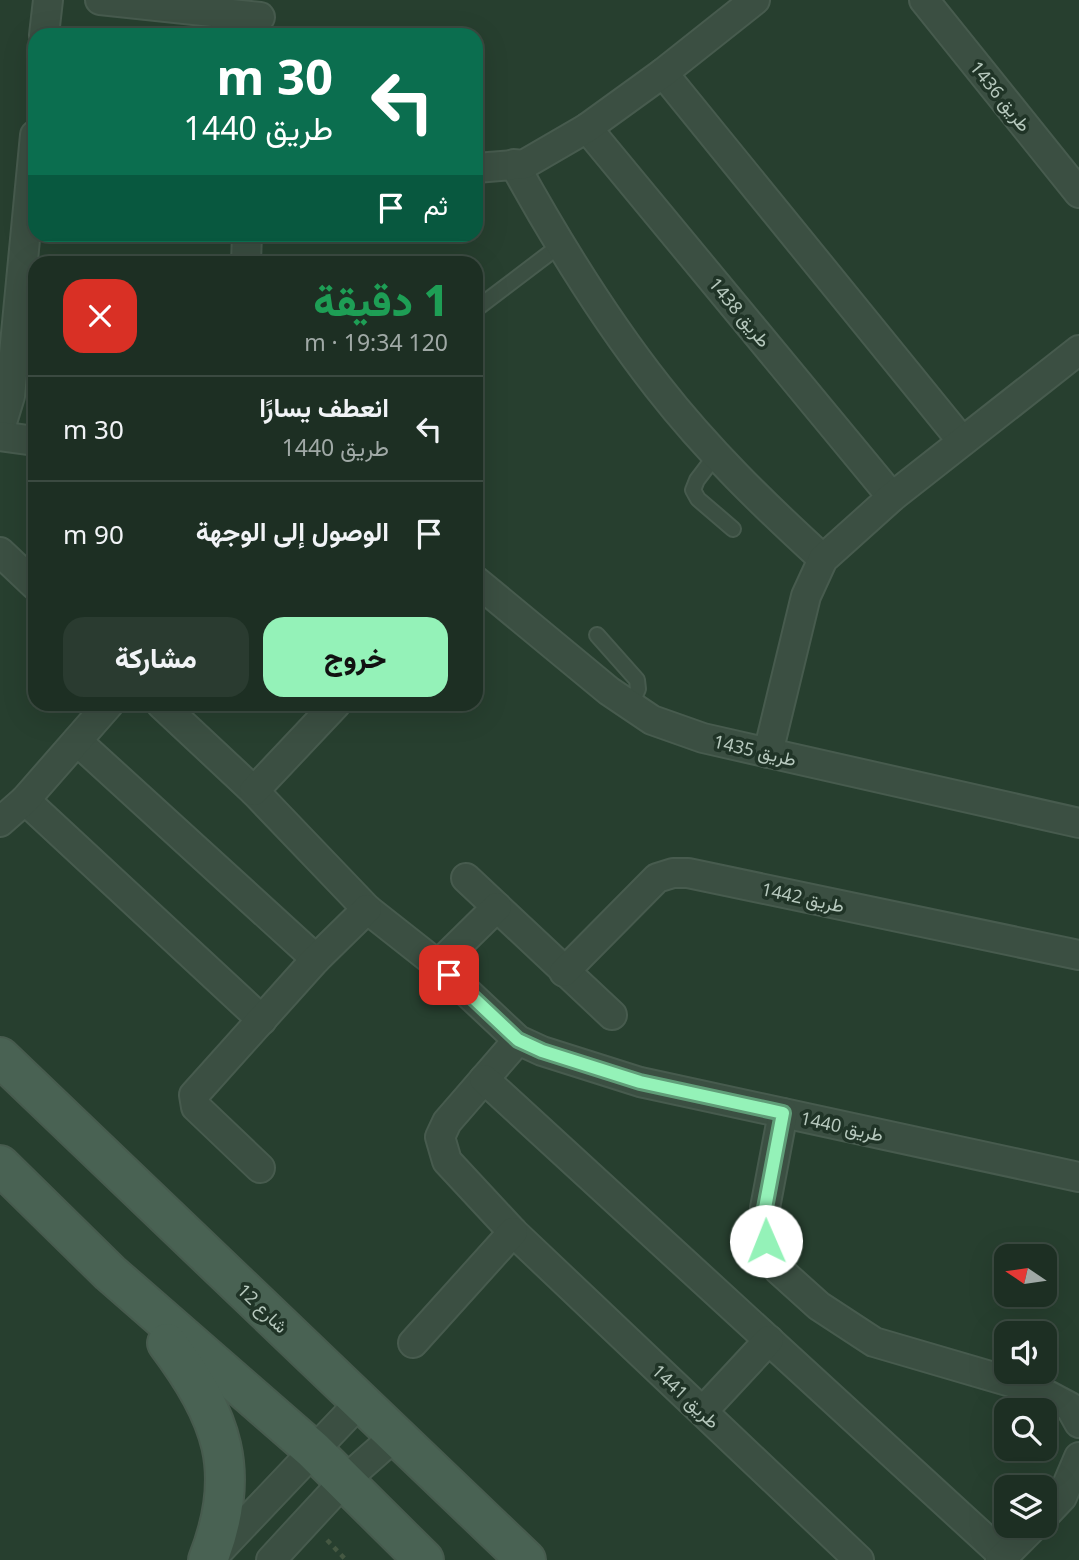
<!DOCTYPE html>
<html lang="ar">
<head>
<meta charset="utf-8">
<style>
	body { margin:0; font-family:"Noto Sans",Vazirmatn,sans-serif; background:#2a3b30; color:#f1f3f6; direction:rtl; height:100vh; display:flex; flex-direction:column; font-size:26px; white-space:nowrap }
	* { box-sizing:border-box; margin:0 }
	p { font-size:23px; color:#a0a9a6 }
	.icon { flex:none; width:38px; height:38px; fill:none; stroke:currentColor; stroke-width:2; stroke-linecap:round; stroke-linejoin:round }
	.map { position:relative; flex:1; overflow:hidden; direction:ltr }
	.side { position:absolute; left:28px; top:256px; width:455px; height:455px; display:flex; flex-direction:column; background:#1d2f23; border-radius:21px; box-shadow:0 7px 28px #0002,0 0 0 2px #3b4a41; direction:rtl }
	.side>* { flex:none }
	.guide { position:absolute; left:28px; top:28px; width:455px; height:214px; border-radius:21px; box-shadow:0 7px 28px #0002,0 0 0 2px #3b4a41; direction:rtl; background:#0b6e4f; color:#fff; overflow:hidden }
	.needle { width:46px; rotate:283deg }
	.fabs { position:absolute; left:994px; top:1244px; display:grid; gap:14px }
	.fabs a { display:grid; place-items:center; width:63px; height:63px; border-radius:14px; background:#1d2f23; box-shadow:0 7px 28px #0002,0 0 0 2px #3b4a41; font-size:35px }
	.pin { position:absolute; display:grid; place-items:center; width:60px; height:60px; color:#fff; margin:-30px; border-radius:14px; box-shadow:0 4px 10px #0006 }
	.me { position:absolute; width:77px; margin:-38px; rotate:359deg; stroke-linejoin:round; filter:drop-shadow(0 0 5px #0008) }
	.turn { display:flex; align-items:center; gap:24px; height:147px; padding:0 35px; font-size:32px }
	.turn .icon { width:91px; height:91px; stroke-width:2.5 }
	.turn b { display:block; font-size:49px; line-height:60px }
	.then { display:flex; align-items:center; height:66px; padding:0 35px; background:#0003; gap:14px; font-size:26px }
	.round { display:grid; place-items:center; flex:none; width:74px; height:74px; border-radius:21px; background:#2a3b30 }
	.overview { display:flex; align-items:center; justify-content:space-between; height:119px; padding:0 35px }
	h1 { font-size:42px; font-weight:800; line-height:52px; color:#1e9e55 }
	.primary-button { display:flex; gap:14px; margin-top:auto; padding:14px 35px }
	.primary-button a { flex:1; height:80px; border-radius:21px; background:#94f2b8; color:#111; font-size:28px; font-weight:800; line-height:80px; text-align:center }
	.primary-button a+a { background:#2a3b30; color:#f1f3f6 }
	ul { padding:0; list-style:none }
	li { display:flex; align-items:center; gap:21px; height:105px; padding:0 35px; border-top:2px solid #3b4a41 }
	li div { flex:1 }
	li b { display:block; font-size:26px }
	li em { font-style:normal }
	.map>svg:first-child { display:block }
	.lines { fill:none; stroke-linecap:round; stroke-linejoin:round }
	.lane-casing { stroke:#475b4e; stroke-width:18 }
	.street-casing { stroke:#475b4e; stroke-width:32 }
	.secondary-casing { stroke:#475b4e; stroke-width:42 }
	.path { stroke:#455842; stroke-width:4.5; stroke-dasharray:5 5; stroke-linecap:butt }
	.lane { stroke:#3b4f42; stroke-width:14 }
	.street { stroke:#3b4f42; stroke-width:28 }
	.secondary { stroke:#496253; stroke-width:38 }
	.route-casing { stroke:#609d78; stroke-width:18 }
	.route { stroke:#94f2b8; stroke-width:12 }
	.labels { text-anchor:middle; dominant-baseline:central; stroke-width:7; stroke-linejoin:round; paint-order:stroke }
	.street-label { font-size:18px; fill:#b7c9be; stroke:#203427 }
</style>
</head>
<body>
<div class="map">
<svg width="1079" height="1560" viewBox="0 0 1079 1560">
	<rect width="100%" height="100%" fill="#273f2f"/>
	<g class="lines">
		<defs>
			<g id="lane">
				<polyline points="476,309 559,246"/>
				<polyline points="716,455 697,480 693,490 698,499 733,529"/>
				<polyline points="597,635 637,680 638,689 631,705"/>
			</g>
			<g id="street">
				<polyline points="100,0 260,17"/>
				<polyline points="924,0 1079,193"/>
				<polyline points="44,35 48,0"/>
				<polyline points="663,73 962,441"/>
				<polyline points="587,128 892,497"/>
				<path d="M 514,164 C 557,242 603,317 658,387 C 707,450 765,506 823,559"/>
				<polyline points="476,168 525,164 587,128 663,73 755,0"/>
				<polyline points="246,262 247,234"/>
				<polyline points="0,429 10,396 35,135"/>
				<polyline points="0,436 35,441"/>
				<polyline points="0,552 35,585"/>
				<polyline points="476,581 609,691 652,720 703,738 1079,823"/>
				<polyline points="161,704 254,791 367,909 438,965 518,1040 542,1051 640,1082 1079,1177"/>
				<polyline points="77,741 316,959"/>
				<polyline points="768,753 806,596 823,559 892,497 1079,350"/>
				<polyline points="254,791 336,704"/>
				<polyline points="25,800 262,1020"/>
				<polyline points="0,822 25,800 109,704"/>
				<polyline points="466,878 612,1015"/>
				<polyline points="438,965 497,907"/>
				<polyline points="564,972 657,878 673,873 688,873 1079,955"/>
				<polyline points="518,1040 447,1122 440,1137 447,1161 513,1232 859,1560"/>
				<polyline points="484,1079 1004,1556"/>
				<polyline points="783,1113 765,1208 766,1241 778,1269 819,1306 874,1342 1038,1390 1070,1407 1079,1423"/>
				<polyline points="260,1168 196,1107 194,1095 316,959 367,909"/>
				<polyline points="413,1343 513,1232"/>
				<polyline points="703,1411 769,1340"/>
				<polyline points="1045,1515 1062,1497 1079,1457"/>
				<polyline points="211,1559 361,1401"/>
				<polyline points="271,1560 344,1481 395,1436"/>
				<polyline points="1000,1560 1034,1526"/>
			</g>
			<g id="secondary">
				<polyline points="0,1057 526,1560"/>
				<polyline points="0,1165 110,1273 313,1450 424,1560"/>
				<path d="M 167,1343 C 222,1417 243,1471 208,1560"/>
			</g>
		</defs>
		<!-- lane casing -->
		<use href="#lane" class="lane-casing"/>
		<!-- street casing -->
		<use href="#street" class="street-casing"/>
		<!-- secondary casing -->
		<use href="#secondary" class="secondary-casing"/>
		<!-- path -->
		<polyline class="path" points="327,1540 346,1560"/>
		<!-- lane -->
		<use href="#lane" class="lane"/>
		<!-- street -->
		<use href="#street" class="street"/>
		<!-- secondary -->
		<use href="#secondary" class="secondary"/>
	</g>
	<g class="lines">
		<defs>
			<polyline id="route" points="449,975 518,1040 542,1051 640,1082 783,1113 765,1208 766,1241"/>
		</defs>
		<!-- route casing -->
		<use href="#route" class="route-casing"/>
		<!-- route -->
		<use href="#route" class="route"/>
	</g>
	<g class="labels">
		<!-- street labels -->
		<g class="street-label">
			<text transform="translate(1001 96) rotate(51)">طريق 1436</text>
			<text transform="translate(740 312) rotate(50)">طريق 1438</text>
			<text transform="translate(755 750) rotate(13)">طريق 1435</text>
			<text transform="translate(803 897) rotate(12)">طريق 1442</text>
			<text transform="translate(842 1126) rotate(12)">طريق 1440</text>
			<text transform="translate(263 1308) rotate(44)">شارع 12</text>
			<text transform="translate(686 1396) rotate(43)">طريق 1441</text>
		</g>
	</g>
</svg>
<div class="fabs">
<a><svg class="needle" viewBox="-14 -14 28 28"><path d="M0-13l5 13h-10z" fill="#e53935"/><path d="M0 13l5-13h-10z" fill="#a0a9a6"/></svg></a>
<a><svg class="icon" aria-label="sound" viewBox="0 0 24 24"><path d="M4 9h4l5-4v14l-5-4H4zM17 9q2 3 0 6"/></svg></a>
<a><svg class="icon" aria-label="search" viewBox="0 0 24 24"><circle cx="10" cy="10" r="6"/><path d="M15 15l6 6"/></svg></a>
<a><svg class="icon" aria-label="layers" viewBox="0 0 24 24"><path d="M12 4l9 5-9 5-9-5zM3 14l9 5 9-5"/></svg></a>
</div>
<div class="pin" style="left:449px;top:975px;background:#d93025"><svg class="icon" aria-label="arrive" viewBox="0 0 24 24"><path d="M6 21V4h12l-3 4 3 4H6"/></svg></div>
<svg class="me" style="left:766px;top:1241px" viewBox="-20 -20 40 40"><circle r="19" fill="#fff"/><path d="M0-13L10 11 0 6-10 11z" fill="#94f2b8"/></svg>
<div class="guide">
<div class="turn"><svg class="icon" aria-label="left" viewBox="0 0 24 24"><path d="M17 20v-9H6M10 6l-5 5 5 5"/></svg><div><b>30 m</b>طريق 1440</div></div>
<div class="then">ثم<svg class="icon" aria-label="arrive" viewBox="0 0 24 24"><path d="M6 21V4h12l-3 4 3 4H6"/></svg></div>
</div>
<section class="side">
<div class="overview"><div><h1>1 دقيقة</h1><p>120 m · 19:34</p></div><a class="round" style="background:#d93025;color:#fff"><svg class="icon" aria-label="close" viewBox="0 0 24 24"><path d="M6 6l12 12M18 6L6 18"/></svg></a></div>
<ul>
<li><svg class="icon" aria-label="left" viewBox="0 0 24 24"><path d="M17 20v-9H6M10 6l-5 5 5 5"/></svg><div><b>انعطف يسارًا</b><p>طريق 1440</p></div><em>30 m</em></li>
<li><svg class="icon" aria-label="arrive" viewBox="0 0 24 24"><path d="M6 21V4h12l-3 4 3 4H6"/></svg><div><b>الوصول إلى الوجهة</b></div><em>90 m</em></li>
</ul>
<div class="primary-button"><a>خروج</a><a>مشاركة</a></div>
</section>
</div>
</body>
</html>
